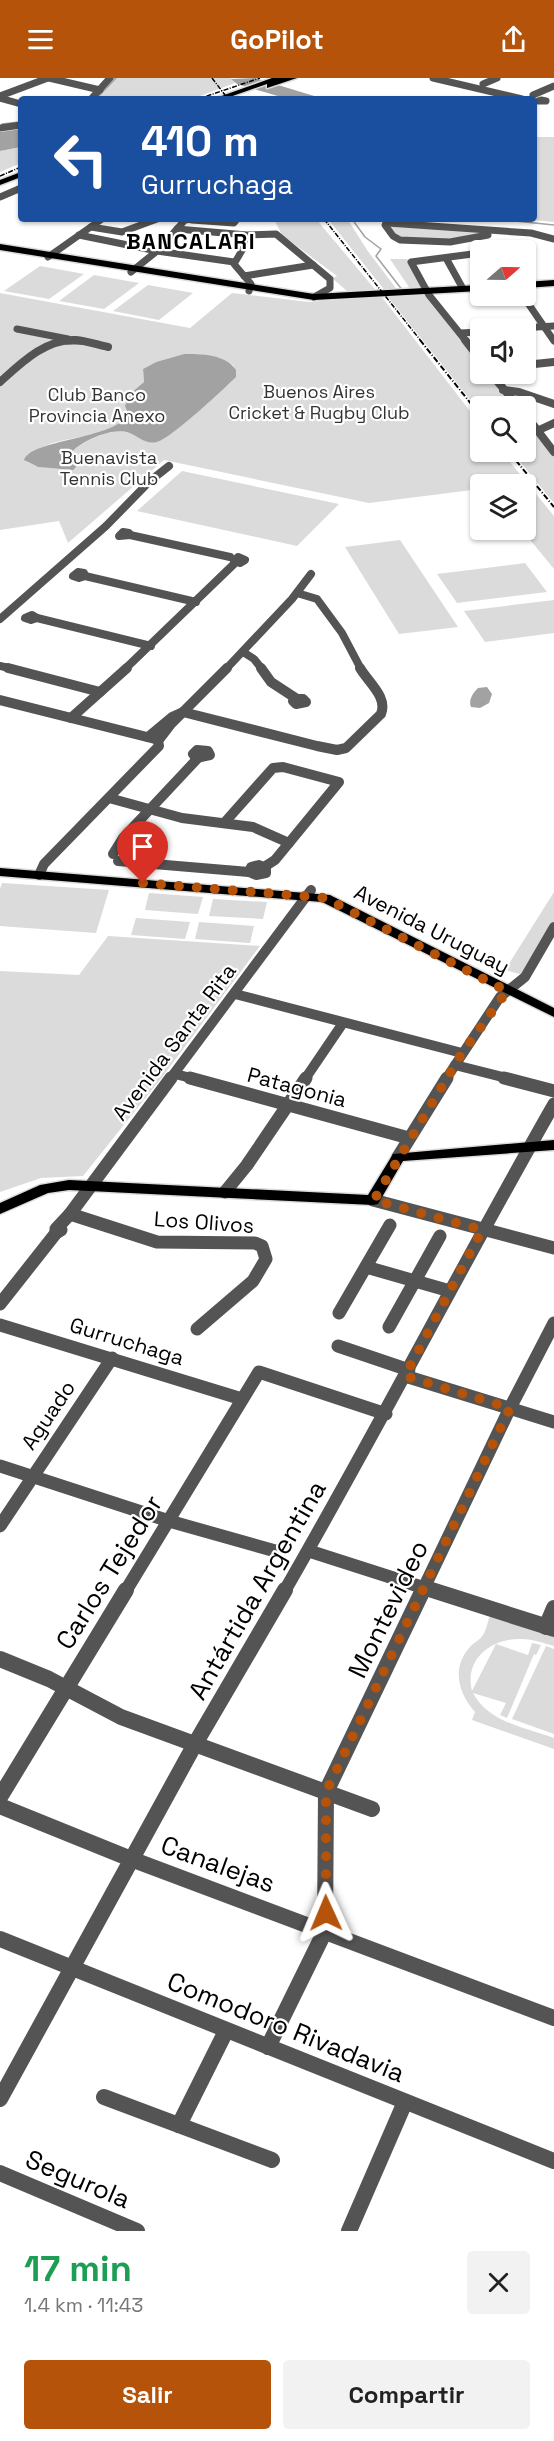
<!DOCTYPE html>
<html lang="es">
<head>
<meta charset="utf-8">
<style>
	body { margin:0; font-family:"Space Grotesk",sans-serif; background:#f2f2f2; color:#222; height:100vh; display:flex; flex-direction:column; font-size:22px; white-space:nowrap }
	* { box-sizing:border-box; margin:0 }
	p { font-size:20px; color:#767676 }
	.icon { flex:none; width:33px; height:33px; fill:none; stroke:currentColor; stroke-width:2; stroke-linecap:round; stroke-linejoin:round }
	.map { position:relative; height:2153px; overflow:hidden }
	.details { display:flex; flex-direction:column; background:#fff; flex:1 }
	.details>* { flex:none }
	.banner { position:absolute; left:18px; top:18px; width:519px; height:126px; border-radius:6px; box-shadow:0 2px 4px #0004; background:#1a4fa0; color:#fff; overflow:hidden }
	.needle { width:39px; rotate:70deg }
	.fabs { position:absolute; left:470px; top:162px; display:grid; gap:12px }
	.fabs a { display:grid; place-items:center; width:66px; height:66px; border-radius:6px; background:#fff; box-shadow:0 2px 4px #0004; font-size:30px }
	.pin { position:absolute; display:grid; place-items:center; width:51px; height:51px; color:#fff; margin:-62px -26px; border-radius:50% 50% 50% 0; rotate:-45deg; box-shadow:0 0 6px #0007 }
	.pin .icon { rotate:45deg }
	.me { position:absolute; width:66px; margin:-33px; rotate:359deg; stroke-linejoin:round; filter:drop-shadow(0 0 4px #0008) }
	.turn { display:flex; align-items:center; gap:21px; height:126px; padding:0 24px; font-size:27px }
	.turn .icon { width:78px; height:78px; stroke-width:2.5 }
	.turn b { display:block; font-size:42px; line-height:51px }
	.round { display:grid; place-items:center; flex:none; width:63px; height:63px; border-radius:6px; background:#f2f2f2 }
	.summary { display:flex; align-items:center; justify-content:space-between; height:102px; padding:0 24px }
	h1 { font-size:36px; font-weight:700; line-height:45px; color:#1e9e55 }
	.action { display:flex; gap:12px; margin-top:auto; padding:12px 24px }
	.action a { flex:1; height:69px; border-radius:6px; background:#b45309; color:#fff; font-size:24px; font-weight:700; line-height:69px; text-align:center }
	.action a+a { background:#f2f2f2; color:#222 }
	header { display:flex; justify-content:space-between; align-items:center; height:78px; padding:0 24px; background:#b45309; color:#fff; font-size:27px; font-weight:700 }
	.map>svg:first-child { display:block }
	.green { fill:#dbdbdb; fill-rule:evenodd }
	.water { fill:#a2a2a2 }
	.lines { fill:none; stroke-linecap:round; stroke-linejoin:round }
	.stream { stroke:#a2a2a2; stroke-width:1.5 }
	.major-casing { stroke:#dbdbdb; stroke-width:3 }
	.minor-far4 { stroke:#545454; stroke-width:7 }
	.minor-far3 { stroke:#545454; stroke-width:8 }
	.minor-far2 { stroke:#545454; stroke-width:10 }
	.minor-far1 { stroke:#545454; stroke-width:13 }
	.minor { stroke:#545454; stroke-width:16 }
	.major { fill:#000; fill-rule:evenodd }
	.rail-far1 { stroke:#000; stroke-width:1.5; stroke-dasharray:5 1.5 1 1.5; stroke-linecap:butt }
	.rail { stroke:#000; stroke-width:2; stroke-dasharray:6 2 1 2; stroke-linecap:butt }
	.route { stroke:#b45309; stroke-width:10; stroke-dasharray:0 18 }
	.labels { text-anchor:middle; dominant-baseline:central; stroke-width:4.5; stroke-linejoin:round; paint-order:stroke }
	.far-park-label { font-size:18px; fill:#323232; stroke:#fff }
	.street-label { font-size:21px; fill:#000; stroke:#fff }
	.far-district-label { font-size:22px; font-weight:bold; letter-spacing:1.5px; fill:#000; stroke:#fff }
	.near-street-label { font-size:26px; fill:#000; stroke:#fff }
</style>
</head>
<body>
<header><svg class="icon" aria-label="menu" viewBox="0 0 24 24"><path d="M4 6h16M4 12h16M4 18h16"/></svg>GoPilot<svg class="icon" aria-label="share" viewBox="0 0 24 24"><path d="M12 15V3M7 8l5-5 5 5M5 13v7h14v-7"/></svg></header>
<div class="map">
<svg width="554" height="2153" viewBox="0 0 554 2153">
	<rect width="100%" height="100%" fill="#fff"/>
	<!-- green -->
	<g class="green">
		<polygon points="112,0 231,0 235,5 192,21 94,21"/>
		<polygon points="534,59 554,59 554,144 522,141 534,141"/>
		<polygon points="21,69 21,85 0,94 0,73"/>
		<polygon points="274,141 316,141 378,215 347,218 347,213 332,200 337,198 282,157"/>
		<polygon points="328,141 345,141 350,145 367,172 398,213 386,214"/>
		<polygon points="388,147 494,154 455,162 398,160"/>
		<polygon points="390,181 407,181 423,208 422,211 411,212"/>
		<polygon points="40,188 84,196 49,221 4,213"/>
		<polygon points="94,197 139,205 104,231 59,223"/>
		<polygon points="148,207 193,215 159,242 113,233"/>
		<path d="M 0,215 L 190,250 L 232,215 L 309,224 L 381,218 L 480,346 L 480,374 L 502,374 L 554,438 L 554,491 L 522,452 L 525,452 L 525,406 L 480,406 L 480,411 L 369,425 L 164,382 L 68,465 L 59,443 L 0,452 ZM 184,276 C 201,277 221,276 234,288 L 236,299 C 224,311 170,360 157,364 C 145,366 137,357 127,354 C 111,350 81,364 71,375 L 73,392 L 38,389 L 27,384 C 32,379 39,371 45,368 C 70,357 112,360 130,337 L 126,325 L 131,315 L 144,304 L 143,291 L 156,284 Z"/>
		<polygon points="423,216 426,216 480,283 480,296 490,296 517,328 480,328 480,334 388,219"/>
		<polygon points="525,338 554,376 554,425 512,374 525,374"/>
		<polygon points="182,393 339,426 297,468 137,433"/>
		<polygon points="400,462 458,549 399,556 345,469"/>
		<polygon points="525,485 547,514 457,525 437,496"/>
		<polygon points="554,522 554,555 485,564 464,533"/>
		<polygon points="2,805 109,812 96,855 0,848 0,811"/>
		<polygon points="554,814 554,846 523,897 505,892"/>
		<polygon points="149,815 203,819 198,836 145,832"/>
		<polygon points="213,821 267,824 263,841 209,838"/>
		<polygon points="136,840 190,844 185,861 131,857"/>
		<polygon points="199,844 254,848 250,865 195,861"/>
		<polygon points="108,858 260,868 163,998 83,1098 41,1100 0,1114 0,893 79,897"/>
		<path d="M 491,1535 L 554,1556 L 554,1568 C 543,1565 533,1561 522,1561 C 491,1560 464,1581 472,1613 L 496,1566 L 528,1577 L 532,1565 L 541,1567 L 536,1577 L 534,1576 L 507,1640 L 500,1637 L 506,1625 L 473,1615 C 488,1644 526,1650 554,1660 L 554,1671 L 472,1642 L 475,1634 C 459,1616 451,1591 469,1570 C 473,1565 480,1562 483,1557 C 487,1551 488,1541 491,1535 Z"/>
		<polygon points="546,1568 554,1571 554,1656 512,1641"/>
	</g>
	<!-- water -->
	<g class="water">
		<polygon points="255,0 324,21 288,21 237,6 231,1"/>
		<polygon points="21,51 21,69 0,73 0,54"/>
		<path d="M 184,276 C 201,276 226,276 236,292 L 236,299 C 224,311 170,361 157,364 C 145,367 137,357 127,354 C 111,350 81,363 71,375 L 76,389 L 73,392 L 38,389 L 24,382 C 32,361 110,362 129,337 L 125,328 L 131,315 L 144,304 L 143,291 L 156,284 Z"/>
		<path d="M 487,609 L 492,616 L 489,625 L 480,630 L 471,629 C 468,622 473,615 478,610 Z"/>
	</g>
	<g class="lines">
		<!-- stream -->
		<g class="stream">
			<polyline points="96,21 116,0"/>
			<polyline points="2,46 19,44"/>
			<polyline points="352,141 365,159 381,171 376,178 403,213"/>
			<polyline points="497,141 554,147"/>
		</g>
		<defs>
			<g id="major">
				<polygon points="272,0 297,0 267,10 267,6 224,21 213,21"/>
				<polygon points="21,94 21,99 0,107 0,102"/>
				<polygon points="0,166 314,216 480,207 480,213 314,222 0,172"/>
				<polygon points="554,202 554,208 525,210 525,204"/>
				<polygon points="0,790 330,817 554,930 554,939 322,824 0,798"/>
				<polygon points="554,1062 554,1072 403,1083 378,1126 373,1127 69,1112 48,1115 0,1136 0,1125 40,1107 69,1102 368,1117 393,1076"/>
			</g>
		</defs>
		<!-- major casing -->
		<use href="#major" class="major-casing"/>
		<!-- minor-far4 -->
		<g class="minor-far4">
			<polyline points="49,0 100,12"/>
			<polyline points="433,0 522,21"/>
			<polyline points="483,6 497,0"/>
			<polyline points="533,17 554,8"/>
			<polyline points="0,18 48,0"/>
			<polyline points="0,20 21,26"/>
			<polyline points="91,21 110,0"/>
			<polygon points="541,22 546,23 538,23"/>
			<polyline points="0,50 21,47"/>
			<polyline points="0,119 21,110"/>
			<polyline points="389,141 385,147 393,158 400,162 450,164 488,157"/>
			<polyline points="192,142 234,145 237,141"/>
			<polyline points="388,145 531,155 554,161"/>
			<polyline points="91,149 122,154 157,141"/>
			<polyline points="177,151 247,157 276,156 330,201 330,210 314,219"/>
			<polyline points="79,157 157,173 234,184"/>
			<polyline points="48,179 102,141"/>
			<polyline points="446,180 462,209"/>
			<polyline points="131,194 157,173 185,142 192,141"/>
			<polyline points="244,198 313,187"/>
			<polyline points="249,213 251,206 234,186 251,157"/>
			<polyline points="523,218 554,263"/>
			<polyline points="520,250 554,248"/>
			<polyline points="17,251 68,261"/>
			<polyline points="460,255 480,254"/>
			<polyline points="63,263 83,263"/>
			<polyline points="466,263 429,217 411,184 480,175"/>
		</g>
		<!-- minor-far3 -->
		<g class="minor-far3">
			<polyline points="465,262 480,281"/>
			<polyline points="525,287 554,284"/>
			<polyline points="491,296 518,328"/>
			<path d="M 0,304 C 20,286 46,260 76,262 C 87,263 98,267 108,269"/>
			<polyline points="503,312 519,314 554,326"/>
			<polyline points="525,336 554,374"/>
			<polyline points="539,352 554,345"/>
			<polygon points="123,454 129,455 130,457 119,458"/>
			<polyline points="130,457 230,479"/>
			<polygon points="238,479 245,482 240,485 234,483"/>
			<polygon points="78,494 84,495 85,498 79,500 73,498"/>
			<polyline points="85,498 196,524"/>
			<polyline points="297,515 317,521 342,555 361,591"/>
			<polygon points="32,537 37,540 31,542 25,540"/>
			<polyline points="37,540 151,568"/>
			<polyline points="0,541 106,448 150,403 169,388"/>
			<polyline points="243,574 254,581 262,591"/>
			<polyline points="0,588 13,591"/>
			<polyline points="125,591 234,486"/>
			<polyline points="226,591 292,521 311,496"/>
		</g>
		<!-- minor-far2 -->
		<g class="minor-far2">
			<polyline points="8,590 100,614"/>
			<polyline points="261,590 271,604 297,621"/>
			<polygon points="297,621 303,621 306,624 296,626 293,623"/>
			<polyline points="0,622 155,661"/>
			<polyline points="71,640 127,590"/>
			<path d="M 148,659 L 172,639 L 183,634 L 317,668 L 337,672 L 346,670 L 381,636 C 388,619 368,604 360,590"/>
			<polyline points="158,663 171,646 227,590"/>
			<polygon points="197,672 208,673 210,677 196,680 193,676"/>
			<polyline points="109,720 182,740 253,749 289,765"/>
			<polyline points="225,744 273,690 283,689 339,704 275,782 264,789"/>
			<polyline points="113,776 123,760 198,680"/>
			<polyline points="118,783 249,794"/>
			<polygon points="259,787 266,790 266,795 256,797 249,794 251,789"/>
			<polyline points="39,797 44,786 159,668 158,663"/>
			<polyline points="235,916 462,975"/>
			<polyline points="455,987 510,1001"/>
			<polyline points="175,996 195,1001"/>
			<polyline points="170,1001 311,812"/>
			<polyline points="305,1001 343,945"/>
			<polyline points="446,1001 500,919 525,899 554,849"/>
		</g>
		<!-- minor-far1 -->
		<g class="minor-far1">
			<polyline points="190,1000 409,1060"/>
			<polyline points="504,1000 554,1013"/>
			<polyline points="398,1079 447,1000"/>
			<polyline points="225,1114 247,1087 306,1000"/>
			<polyline points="373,1122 554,1170"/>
			<polyline points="70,1136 157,1164 255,1165 262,1168 266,1181 253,1203 197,1251"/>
			<polyline points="56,1155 56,1151 70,1136 171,1000"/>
			<polyline points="366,1189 450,1213"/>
			<polyline points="0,1226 56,1155 61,1152"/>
			<polyline points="339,1235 390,1147"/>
			<polyline points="0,1247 242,1321"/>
			<polyline points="389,1249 440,1158"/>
			<polyline points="338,1268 409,1292"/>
			<polyline points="405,1298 554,1344"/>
			<polyline points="0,1388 169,1443 279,1474"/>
			<polyline points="0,1448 112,1280"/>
			<polyline points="309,1473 437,1514"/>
			<polyline points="125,1514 259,1294 386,1336"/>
			<path d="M 284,1514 C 377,1353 462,1187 554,1026"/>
			<polyline points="422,1514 510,1330 554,1245"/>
		</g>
		<!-- minor -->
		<g class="minor">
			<polyline points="432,1512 554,1551"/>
			<polyline points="546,1549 554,1530"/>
			<polyline points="0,1581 49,1601 121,1639 372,1731"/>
			<polyline points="0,1719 126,1512"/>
			<polyline points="0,1728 131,1781 554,1940"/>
			<polyline points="0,1861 554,2083"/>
			<polyline points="268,1969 325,1853 326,1714 423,1512"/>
			<polyline points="104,2019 272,2082"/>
			<polyline points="0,2021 195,1666 285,1512"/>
			<polyline points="179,2047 226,1953"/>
			<polyline points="0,2095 137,2153"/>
			<polyline points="349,2153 405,2024"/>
		</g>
		<!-- major -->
		<use href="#major" class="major"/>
		<!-- rail-far1 -->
		<g class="rail-far1">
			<polyline points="212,0 228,21"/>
			<polyline points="198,21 260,0"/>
			<polyline points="0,98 21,89"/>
			<polyline points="324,141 421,263"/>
		</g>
		<!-- rail -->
		<g class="rail">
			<polyline points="420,262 480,337"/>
			<polyline points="509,374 554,429"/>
		</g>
	</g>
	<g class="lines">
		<!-- route -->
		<polyline class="route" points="143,805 325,820 507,913 462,975 374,1122 482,1152 405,1298 510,1330 326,1714 326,1835"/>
	</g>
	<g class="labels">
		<!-- far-park labels -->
		<g class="far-park-label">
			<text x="319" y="313">Buenos Aires<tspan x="319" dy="21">Cricket &amp; Rugby Club</tspan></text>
			<text x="97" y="316">Club Banco<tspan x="97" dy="21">Provincia Anexo</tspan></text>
			<text x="109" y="379">Buenavista<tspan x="109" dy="21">Tennis Club</tspan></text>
		</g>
		<!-- street labels -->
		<g class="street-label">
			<text transform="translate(432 851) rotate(27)">Avenida Uruguay</text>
			<text transform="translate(174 964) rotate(-53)">Avenida Santa Rita</text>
			<text transform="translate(297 1009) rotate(15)">Patagonia</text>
			<text transform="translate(204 1144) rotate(4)">Los Olivos</text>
			<text transform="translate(127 1263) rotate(17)">Gurruchaga</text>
			<text transform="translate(48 1337) rotate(-56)">Aguado</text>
		</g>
		<!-- far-district labels -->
		<g class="far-district-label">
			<text x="191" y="163">BANCALARI</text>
		</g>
		<!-- near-street labels -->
		<g class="near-street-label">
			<text transform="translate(109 1494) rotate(-58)">Carlos Tejedor</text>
			<text transform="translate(257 1512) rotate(-60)">Antártida Argentina</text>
			<text transform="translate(388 1531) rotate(-64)">Montevideo</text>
			<text transform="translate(218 1786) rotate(20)">Canalejas</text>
			<text transform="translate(286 1949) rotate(22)">Comodoro Rivadavia</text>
			<text transform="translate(78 2101) rotate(23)">Segurola</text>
		</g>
	</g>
</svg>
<div class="fabs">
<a><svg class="needle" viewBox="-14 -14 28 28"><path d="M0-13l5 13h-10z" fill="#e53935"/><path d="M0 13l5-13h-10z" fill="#767676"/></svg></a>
<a><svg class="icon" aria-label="sound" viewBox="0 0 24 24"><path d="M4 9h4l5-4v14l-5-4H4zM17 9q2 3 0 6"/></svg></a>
<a><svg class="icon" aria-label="search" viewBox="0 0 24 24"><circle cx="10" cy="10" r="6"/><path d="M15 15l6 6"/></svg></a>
<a><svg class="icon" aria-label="layers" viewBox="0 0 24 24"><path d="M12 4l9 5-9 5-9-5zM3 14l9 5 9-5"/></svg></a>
</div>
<div class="pin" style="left:143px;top:805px;background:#d93025"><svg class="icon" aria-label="arrive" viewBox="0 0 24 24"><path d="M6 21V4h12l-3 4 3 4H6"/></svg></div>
<svg class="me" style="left:326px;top:1835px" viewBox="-20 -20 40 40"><path d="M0-17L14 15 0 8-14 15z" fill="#b45309" stroke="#fff" stroke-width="4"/></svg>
<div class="banner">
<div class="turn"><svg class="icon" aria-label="left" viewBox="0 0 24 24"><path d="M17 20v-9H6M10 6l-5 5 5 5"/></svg><div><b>410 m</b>Gurruchaga</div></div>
</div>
</div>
<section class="details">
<div class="summary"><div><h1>17 min</h1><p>1.4 km · 11:43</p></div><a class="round"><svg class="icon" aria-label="close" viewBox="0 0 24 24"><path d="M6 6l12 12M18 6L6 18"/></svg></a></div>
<div class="action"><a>Salir</a><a>Compartir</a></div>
</section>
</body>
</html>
